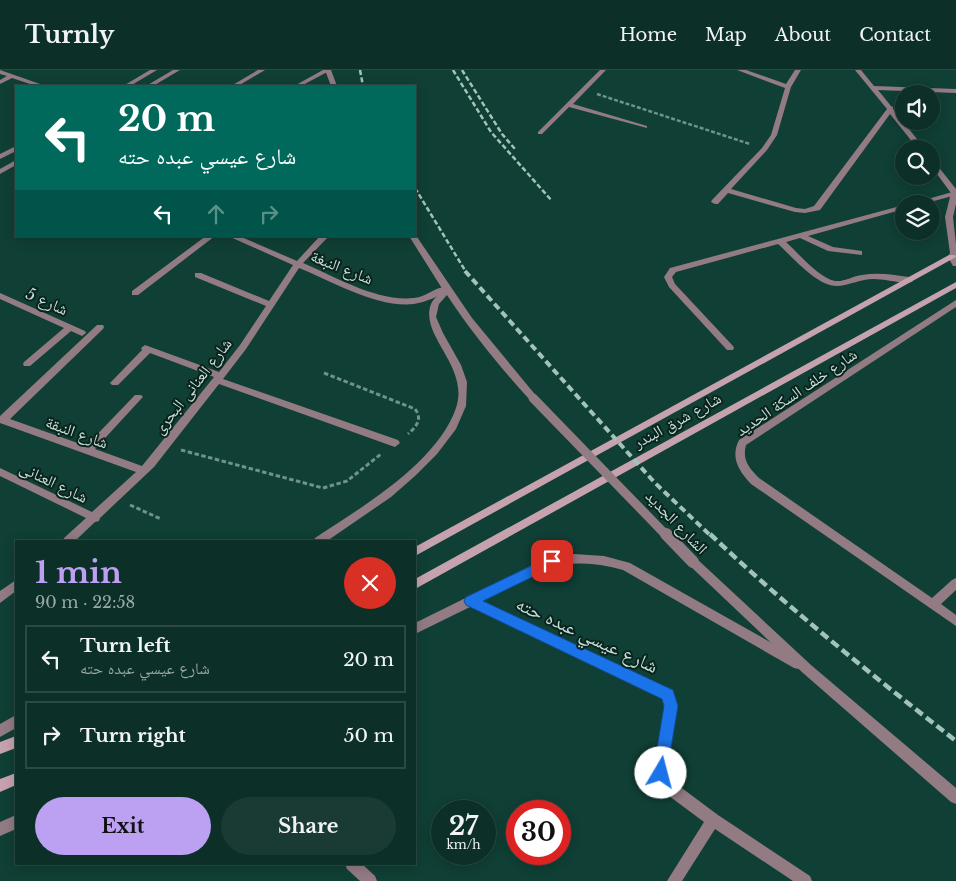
<!DOCTYPE html>
<html lang="en">
<head>
<meta charset="utf-8">
<style>
	body { margin:0; font-family:"Libre Baskerville","Noto Naskh Arabic",serif; background:#1a3b34; color:#f1f3f6; height:100vh; display:flex; flex-direction:column; font-size:19px; white-space:nowrap }
	* { box-sizing:border-box; margin:0 }
	p { font-size:16px; color:#9aa9a8 }
	.icon { flex:none; width:28px; height:28px; fill:none; stroke:currentColor; stroke-width:2; stroke-linecap:round; stroke-linejoin:round }
	.map { position:relative; flex:1; overflow:hidden }
	.drawer { position:absolute; left:15px; top:470px; width:401px; height:325px; display:flex; flex-direction:column; background:#0c2f28; border-radius:0px; box-shadow:0 2px 12px #0003,0 0 0 1px #2c4a45 }
	.drawer>* { flex:none }
	.top-card { position:absolute; left:15px; top:15px; width:401px; height:152px; border-radius:0px; box-shadow:0 2px 12px #0003,0 0 0 1px #2c4a45; background:#00695c; color:#fff; overflow:hidden }
	.buttons { position:absolute; left:895px; top:15px; display:grid; gap:10px }
	.buttons a { display:grid; place-items:center; width:45px; height:45px; border-radius:50%; background:#0c2f28; box-shadow:0 2px 12px #0003,0 0 0 1px #2c4a45; font-size:25px }
	.speed { position:absolute; left:431px; top:730px; display:flex; gap:10px; font-size:25px; font-weight:700; text-align:center }
	.speed>* { display:grid; place-content:center; width:65px; height:65px; border-radius:50%; background:#0c2f28; box-shadow:0 2px 12px #0003,0 0 0 1px #2c4a45; line-height:1 }
	.speed small { font-size:12px; font-weight:400 }
	.speed .limit { border:8px solid #d22; background:#fff; color:#111 }
	.pin { position:absolute; display:grid; place-items:center; width:42px; height:42px; color:#fff; margin:-21px; border-radius:10px; box-shadow:0 2px 8px #0006 }
	.me { position:absolute; width:55px; margin:-28px; rotate:8deg; stroke-linejoin:round; filter:drop-shadow(0 0 4px #0008) }
	.turn { display:flex; align-items:center; gap:18px; height:105px; padding:0 20px; font-size:22px }
	.turn .icon { width:65px; height:65px; stroke-width:2.5 }
	.turn b { display:block; font-size:35px; line-height:42px }
	.lanes { display:flex; align-items:center; height:48px; padding:0 20px; background:#0003; justify-content:center; gap:25px; direction:ltr }
	.lanes .off { opacity:.35 }
	.round { display:grid; place-items:center; flex:none; width:52px; height:52px; border-radius:26px; background:#1a3b34 }
	.overview { display:flex; align-items:center; justify-content:space-between; height:85px; padding:0 20px }
	h1 { font-size:30px; font-weight:700; line-height:38px; color:#bca0f2 }
	.primary-button { display:flex; gap:10px; margin-top:auto; padding:10px 20px }
	.primary-button a { flex:1; height:58px; border-radius:30px; background:#bca0f2; color:#111; font-size:20px; font-weight:700; line-height:58px; text-align:center }
	.primary-button a+a { background:#1a3b34; color:#f1f3f6 }
	ul { padding:0; list-style:none }
	li { display:flex; align-items:center; gap:15px; height:68px; margin:0 10px 8px; padding:0 10px; border:2px solid #2c4a45; border-radius:0px }
	li div { flex:1 }
	li b { display:block; font-size:19px }
	li em { font-style:normal }
	header { display:flex; align-items:center; gap:30px; box-sizing:border-box; height:70px; padding:0 25px; background:#0c2f28; border-bottom:1px solid #2c4a45 }
	header strong { font-size:24px }
	nav { display:flex; gap:28px; margin-inline-start:auto; font-size:18px }
	.map>svg:first-child { display:block }
	.lines { fill:none; stroke-linecap:round; stroke-linejoin:round }
	.path-far1 { stroke:#6e938a; stroke-width:2.5; stroke-dasharray:4 2; stroke-linecap:butt }
	.path { stroke:#6e938a; stroke-width:3; stroke-dasharray:4.5 2.5; stroke-linecap:butt }
	.service { fill:#927b83; fill-rule:evenodd }
	.minor { fill:#927b83; fill-rule:evenodd }
	.tertiary { fill:#927b83; fill-rule:evenodd }
	.secondary { fill:#c6a2ae; fill-rule:evenodd }
	.rail-far2 { stroke:#a2c3ba; stroke-width:2.5; stroke-dasharray:5 2.5; stroke-linecap:butt }
	.rail-far1 { stroke:#a2c3ba; stroke-width:4; stroke-dasharray:7 4; stroke-linecap:butt }
	.rail { stroke:#a2c3ba; stroke-width:4.5; stroke-dasharray:9 4.5; stroke-linecap:butt }
	.tertiary-bridge-far1 { stroke:#927b83; stroke-width:9 }
	.tertiary-bridge { stroke:#927b83; stroke-width:12 }
	.route { fill:#1a73e8; stroke:#114b97 }
	.labels { text-anchor:middle; dominant-baseline:central; stroke-width:4; stroke-linejoin:round; paint-order:stroke }
	.street-label { font-size:16px; fill:#c4e1d8; stroke:#0a231d }
	.near-street-label { font-size:19px; fill:#c4e1d8; stroke:#0a231d }
</style>
</head>
<body>
<header>
<strong>Turnly</strong>
<nav><a>Home</a><a>Map</a><a>About</a><a>Contact</a></nav>
</header>
<div class="map">
<svg width="956" height="811" viewBox="0 0 956 811">
	<rect width="100%" height="100%" fill="#103f35"/>
	<g class="lines">
		<!-- path-far1 -->
		<polyline class="path-far1" points="597,24 750,74"/>
		<!-- path -->
		<g class="path">
			<path d="M 324,303 L 415,339 C 423,349 416,357 408,364"/>
			<polyline points="181,380 323,418 347,411 381,384"/>
			<polyline points="130,435 161,449"/>
		</g>
		<!-- service -->
		<g class="service">
			<polygon points="956,121 956,125 923,134 910,134"/>
			<path d="M 904,135 L 904,139 L 808,166 L 833,177 L 862,181 L 862,185 L 828,181 L 800,168 L 786,172 C 798,183 819,208 835,211 C 844,212 853,206 862,205 C 878,202 894,205 909,207 L 913,210 L 912,212 C 900,214 886,209 873,209 C 861,209 850,215 838,216 C 817,217 793,187 778,174 L 676,202 L 672,207 L 675,214 L 733,276 L 734,278 L 733,280 L 727,280 L 669,217 L 664,207 L 670,198 Z"/>
		</g>
		<!-- minor -->
		<g class="minor">
			<polygon points="0,0 43,15 44,16 36,16 12,8 0,14 0,10 7,6 0,4"/>
			<polygon points="150,0 157,0 130,16 123,16"/>
			<polygon points="173,0 180,0 153,16 146,16"/>
			<polygon points="258,0 265,0 238,16 231,16"/>
			<polygon points="323,0 331,0 301,16 294,16"/>
			<polygon points="600,0 606,0 573,34 647,56 647,58 569,37 542,64 538,64 538,62"/>
			<polygon points="737,0 746,0 786,14 795,0 801,0 791,17 777,65 767,80 731,119 796,138 805,139 814,136 887,39 855,0 861,0 874,16 956,19 956,23 878,20 891,36 893,37 893,39 925,79 918,79 890,44 820,140 805,143 795,142 728,123 718,134 715,134 711,132 712,130 762,78 771,65 785,18"/>
			<polygon points="16,76 16,81 0,89 0,84"/>
			<polygon points="931,89 933,90 956,119 956,134 953,147 956,174 956,196 953,196 948,187 950,183 945,147 951,123 931,96"/>
			<polygon points="16,90 16,95 0,104 0,99"/>
			<polygon points="206,166 215,166 138,225 132,225 132,221"/>
			<path d="M 228,166 L 239,166 L 297,191 L 320,166 L 329,166 L 303,193 C 336,207 377,232 414,228 C 426,227 436,216 447,217 L 447,221 C 437,227 426,232 414,234 C 376,238 334,212 299,198 L 246,279 L 223,309 L 398,370 L 400,373 L 395,377 L 392,376 L 219,314 L 154,397 L 100,448 L 99,451 L 95,452 L 75,471 L 63,471 L 64,468 L 86,448 L 0,406 L 0,398 L 92,442 L 136,402 L 0,353 L 0,346 L 97,255 L 103,255 L 104,257 L 103,259 L 10,349 L 86,376 L 135,325 L 141,325 L 143,327 L 141,329 L 95,379 L 142,396 L 214,307 L 150,283 L 118,315 L 112,315 L 110,313 L 112,311 L 142,280 L 141,278 L 145,275 L 219,302 L 240,275 L 266,236 L 195,207 L 195,203 L 201,203 L 269,231 L 293,195 Z"/>
			<polygon points="0,223 85,261 86,263 82,266 71,261 30,296 24,296 23,294 24,292 64,258 0,229"/>
			<path d="M 956,230 L 956,237 L 746,375 C 742,390 749,398 759,408 L 932,528 L 952,510 L 956,508 L 956,520 L 941,534 L 956,545 L 956,556 L 751,414 C 739,401 730,388 739,370 Z"/>
			<path d="M 574,484 L 604,486 L 630,493 L 802,590 L 804,594 L 802,598 L 798,599 L 794,598 L 623,500 C 596,492 571,491 545,499 L 481,531 L 672,621 L 677,636 L 667,703 L 671,710 L 718,745 L 810,806 L 812,811 L 793,811 L 715,759 L 682,811 L 667,811 L 704,752 L 661,720 L 655,703 L 665,636 L 663,629 L 470,537 L 415,564 L 415,553 L 538,492 Z"/>
			<polygon points="16,510 16,521 0,533 0,521"/>
			<polygon points="16,745 16,759 0,766 0,752"/>
			<polygon points="345,794 362,794 375,806 377,811 360,811 347,799"/>
		</g>
		<!-- tertiary -->
		<g class="tertiary">
			<polygon points="325,0 331,0 337,16 331,16"/>
			<path d="M 415,164 L 472,248 L 538,328 L 536,330 L 530,330 C 500,297 472,263 447,225 L 439,234 L 436,247 L 443,263 L 461,295 L 467,312 L 466,336 L 456,359 L 437,384 L 415,406 L 391,427 L 327,471 L 314,471 L 315,468 C 362,437 437,393 456,338 C 470,296 419,266 431,234 C 433,229 439,224 443,220 L 409,166 L 415,166 Z"/>
			<polygon points="693,487 697,489 811,595 956,718 956,734 951,732 803,603 689,495 688,492 689,489"/>
			<polygon points="16,645 16,658 0,667 0,654"/>
		</g>
		<!-- secondary -->
		<g class="secondary">
			<polygon points="949,185 955,185 956,187 415,486 415,477"/>
			<polygon points="956,212 956,218 415,519 415,509"/>
			<polygon points="16,666 16,678 0,684 0,672"/>
			<polygon points="16,703 16,715 0,722 0,709"/>
		</g>
		<!-- rail-far2 -->
		<g class="rail-far2">
			<polyline points="360,0 363,16"/>
			<polyline points="453,0 491,62 552,131"/>
			<polyline points="462,0 502,64 515,79"/>
			<polyline points="415,118 466,202"/>
		</g>
		<!-- rail-far1 -->
		<polyline class="rail-far1" points="465,201 655,413 711,466"/>
		<!-- rail -->
		<path class="rail" d="M 710,464 C 788,538 872,605 956,671"/>
		<!-- tertiary-bridge-far1 -->
		<polyline class="tertiary-bridge-far1" points="533,328 667,466"/>
		<!-- tertiary-bridge -->
		<polyline class="tertiary-bridge" points="666,464 693,492"/>
	</g>
	<!-- route -->
	<polygon class="route" points="552,486 557,488 558,491 557,495 483,531 673,620 678,636 666,708 661,710 655,708 653,703 664,636 662,629 466,535 464,531 466,527"/>
	<g class="labels">
		<!-- street labels -->
		<g class="street-label">
			<text transform="translate(342 197) rotate(22)">شارع النبغة</text>
			<text transform="translate(47 231) rotate(24)">شارع 5</text>
			<text transform="translate(192 316) rotate(-52)">شارع العنانى البحرى</text>
			<text transform="translate(796 322) rotate(-34)">شارع خلف السكة الحديد</text>
			<text transform="translate(677 350) rotate(-29)">شارع شرق البندر</text>
			<text transform="translate(77 362) rotate(20)">شارع النبقة</text>
			<text transform="translate(54 412) rotate(26)">شارع العنانى</text>
			<text transform="translate(677 452) rotate(46)">الشارع الجديد</text>
		</g>
		<!-- near-street labels -->
		<g class="near-street-label">
			<text transform="translate(587 565) rotate(25)">شارع عيسي عبده حته</text>
		</g>
	</g>
</svg>
<div class="buttons">
<a><svg class="icon" aria-label="sound" viewBox="0 0 24 24"><path d="M4 9h4l5-4v14l-5-4H4zM17 9q2 3 0 6"/></svg></a>
<a><svg class="icon" aria-label="search" viewBox="0 0 24 24"><circle cx="10" cy="10" r="6"/><path d="M15 15l6 6"/></svg></a>
<a><svg class="icon" aria-label="layers" viewBox="0 0 24 24"><path d="M12 4l9 5-9 5-9-5zM3 14l9 5 9-5"/></svg></a>
</div>
<div class="speed"><div>27<small>km/h</small></div><div class="limit">30</div></div>
<div class="pin" style="left:552px;top:491px;background:#d93025"><svg class="icon" aria-label="arrive" viewBox="0 0 24 24"><path d="M6 21V4h12l-3 4 3 4H6"/></svg></div>
<svg class="me" style="left:661px;top:703px" viewBox="-20 -20 40 40"><circle r="19" fill="#fff"/><path d="M0-13L10 11 0 6-10 11z" fill="#1a73e8"/></svg>
<div class="top-card">
<div class="turn"><svg class="icon" aria-label="left" viewBox="0 0 24 24"><path d="M17 20v-9H6M10 6l-5 5 5 5"/></svg><div><b>20 m</b>شارع عيسي عبده حته</div></div>
<div class="lanes"><svg class="icon" aria-label="left" viewBox="0 0 24 24"><path d="M17 20v-9H6M10 6l-5 5 5 5"/></svg><svg class="icon off" aria-label="ahead" viewBox="0 0 24 24"><path d="M12 20V5M6 11l6-6 6 6"/></svg><svg class="icon off" aria-label="right" viewBox="0 0 24 24"><path d="M7 20v-9h11M14 6l5 5-5 5"/></svg></div>
</div>
<section class="drawer">
<div class="overview"><div><h1>1 min</h1><p>90 m · 22:58</p></div><a class="round" style="background:#d93025;color:#fff"><svg class="icon" aria-label="close" viewBox="0 0 24 24"><path d="M6 6l12 12M18 6L6 18"/></svg></a></div>
<ul>
<li><svg class="icon" aria-label="left" viewBox="0 0 24 24"><path d="M17 20v-9H6M10 6l-5 5 5 5"/></svg><div><b>Turn left</b><p>شارع عيسي عبده حته</p></div><em>20 m</em></li>
<li><svg class="icon" aria-label="right" viewBox="0 0 24 24"><path d="M7 20v-9h11M14 6l5 5-5 5"/></svg><div><b>Turn right</b></div><em>50 m</em></li>
</ul>
<div class="primary-button"><a>Exit</a><a>Share</a></div>
</section>
</div>
</body>
</html>
